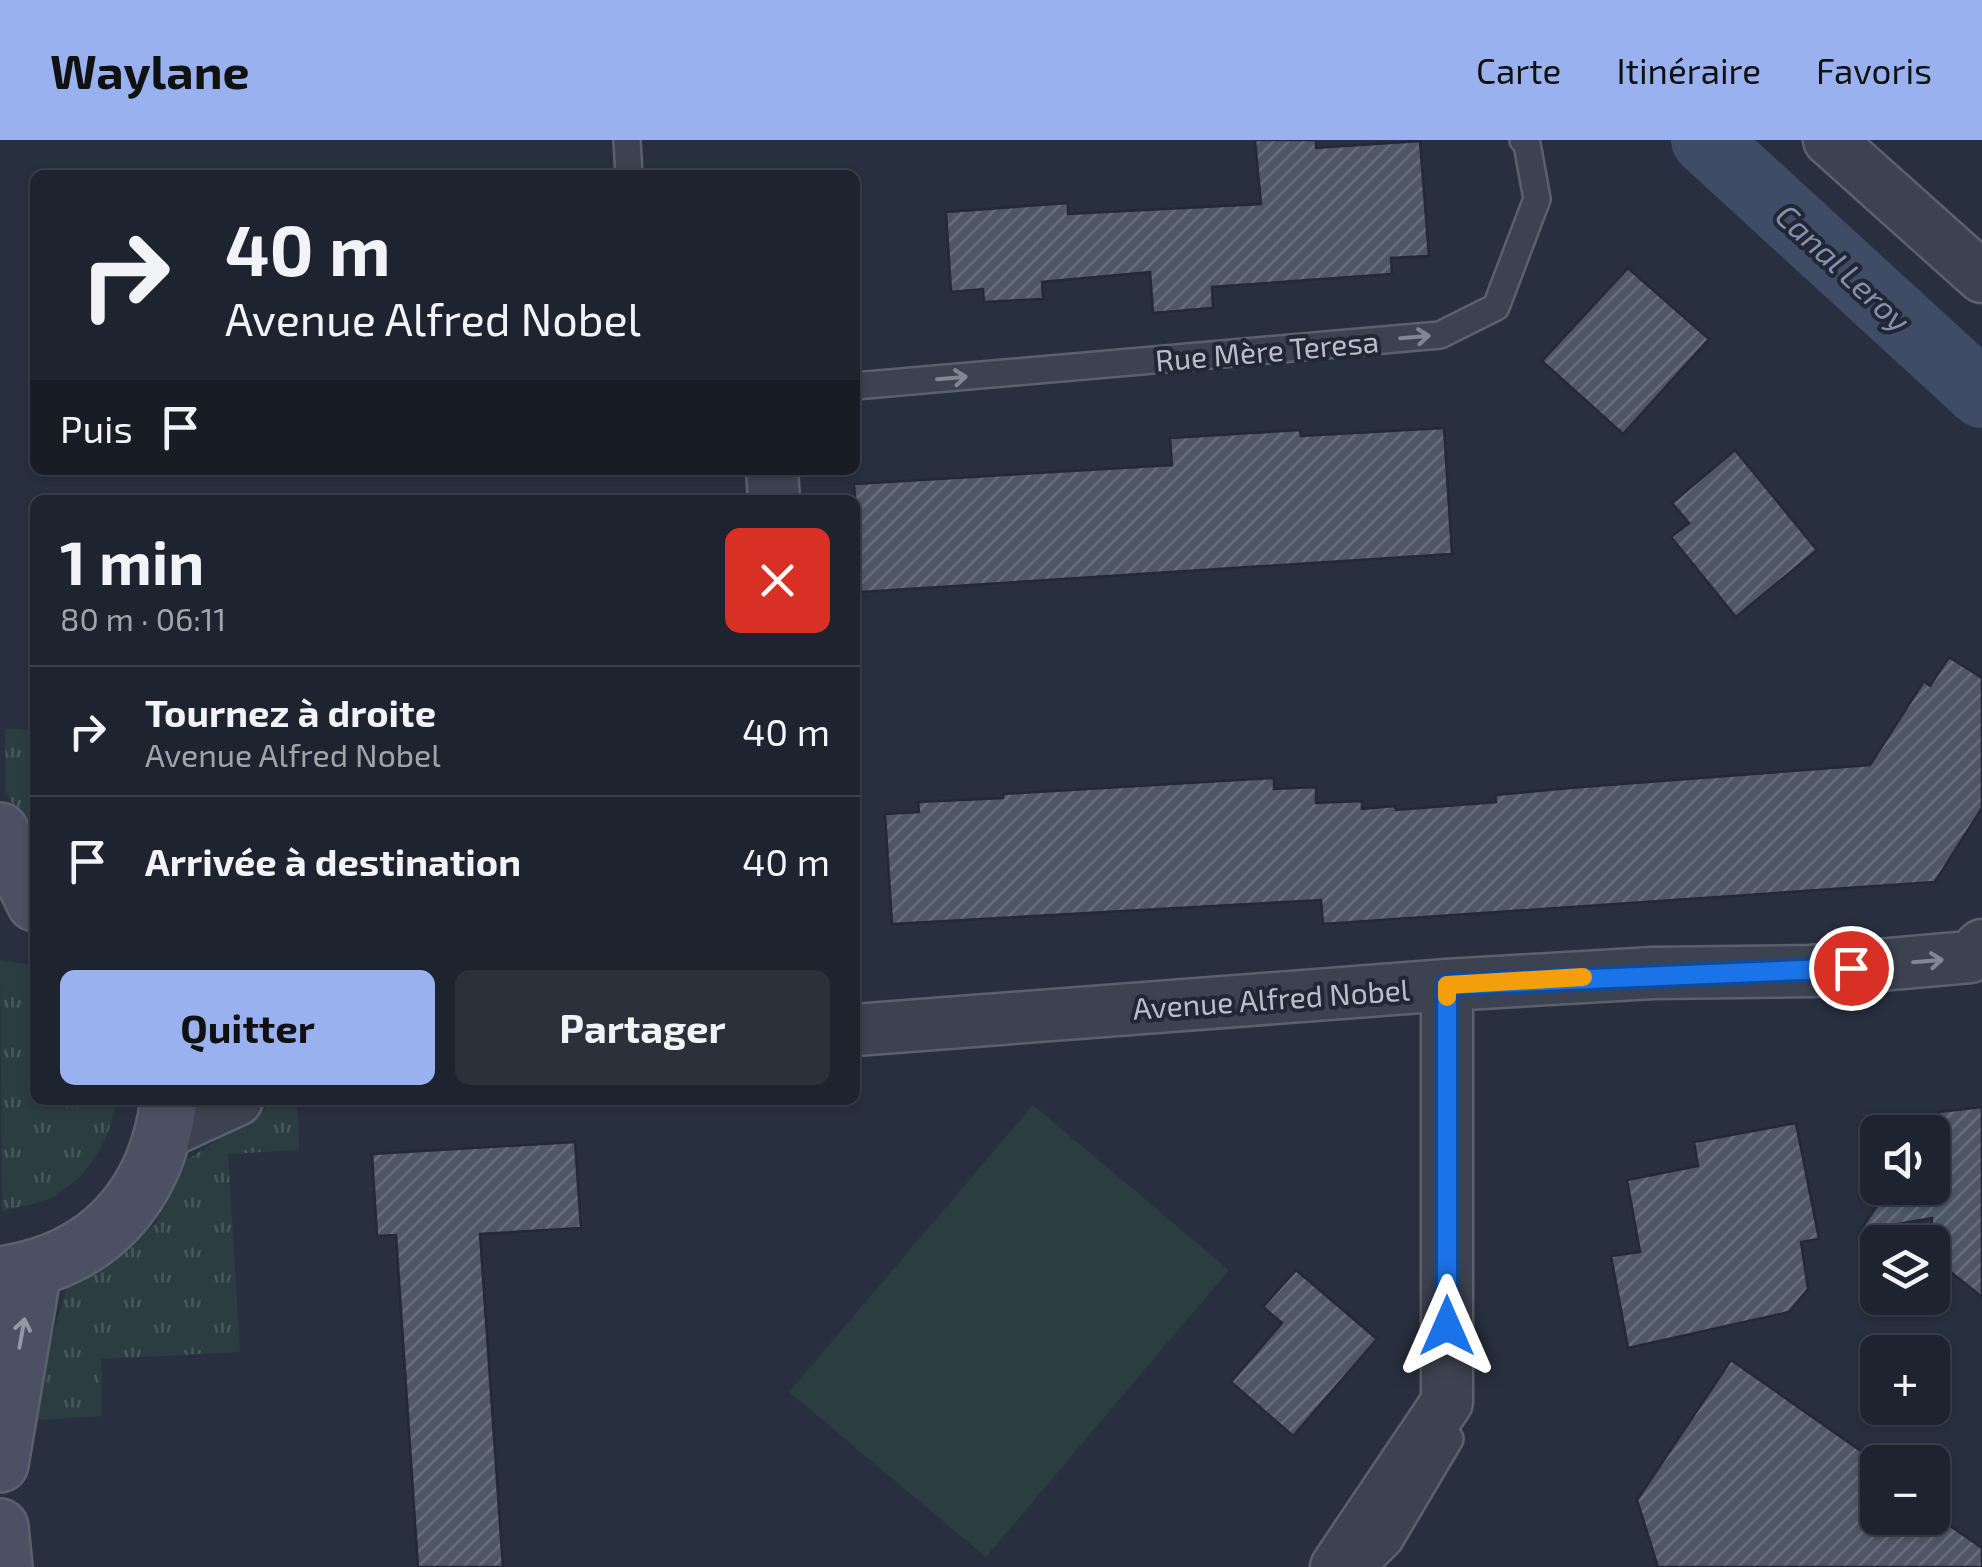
<!DOCTYPE html>
<html lang="fr">
<head>
<meta charset="utf-8">
<style>
	body { margin:0; font-family:"Exo 2",sans-serif; background:#2b303b; color:#f1f3f6; height:100vh; display:flex; flex-direction:column; font-size:38px; white-space:nowrap }
	* { box-sizing:border-box; margin:0 }
	p { font-size:32px; color:#a1a4aa }
	.icon { flex:none; width:55px; height:55px; fill:none; stroke:currentColor; stroke-width:2; stroke-linecap:round; stroke-linejoin:round }
	.map { position:relative; flex:1; overflow:hidden }
	.drawer { position:absolute; left:30px; top:355px; width:830px; height:610px; display:flex; flex-direction:column; background:#1e242f; border-radius:15px; box-shadow:0 2px 8px #0004,0 0 0 2px #3c414b }
	.drawer>* { flex:none }
	.top-card { position:absolute; left:30px; top:30px; width:830px; height:305px; border-radius:15px; box-shadow:0 2px 8px #0004,0 0 0 2px #3c414b; background:#1e242f; color:#f1f3f6; overflow:hidden }
	.controls { position:absolute; left:1860px; top:975px; display:grid; gap:20px }
	.controls a { display:grid; place-items:center; width:90px; height:90px; border-radius:15px; background:#1e242f; box-shadow:0 2px 8px #0004,0 0 0 2px #3c414b; font-size:50px }
	.pin { position:absolute; display:grid; place-items:center; width:85px; height:85px; color:#fff; margin:-42px; border:5px solid #fff; border-radius:50%; box-shadow:0 2px 10px #0007 }
	.me { position:absolute; width:110px; margin:-55px; rotate:0deg; stroke-linejoin:round; filter:drop-shadow(0 0 8px #0008) }
	.turn { display:flex; align-items:center; gap:35px; height:210px; padding:0 30px; font-size:45px }
	.turn .icon { width:130px; height:130px; stroke-width:2.5 }
	.turn b { display:block; font-size:70px; line-height:85px }
	.then { display:flex; align-items:center; height:95px; padding:0 30px; background:#0003; gap:20px; font-size:38px }
	.round { display:grid; place-items:center; flex:none; width:105px; height:105px; border-radius:15px; background:#2b303b }
	.overview { display:flex; align-items:center; justify-content:space-between; height:170px; padding:0 30px }
	h1 { font-size:60px; font-weight:700; line-height:75px }
	.cta { display:flex; gap:20px; margin-top:auto; padding:20px 30px }
	.cta a { flex:1; height:115px; border-radius:15px; background:#99b2ef; color:#111; font-size:40px; font-weight:700; line-height:115px; text-align:center }
	.cta a+a { background:#2b303b; color:#f1f3f6 }
	ul { padding:0; list-style:none }
	li { display:flex; align-items:center; gap:30px; height:130px; padding:0 30px; border-top:2px solid #3c414b }
	li div { flex:1 }
	li b { display:block; font-size:38px }
	li em { font-style:normal }
	header { display:flex; align-items:center; gap:60px; box-sizing:border-box; height:140px; padding:0 50px; background:#99b2ef; color:#111 }
	header strong { font-size:48px }
	nav { display:flex; gap:55px; margin-inline-start:auto; font-size:35px }
	.map>svg:first-child { display:block }
	.grass { fill:url(#grass-tufts) }
	.pitch { fill:#2b3d41 }
	.lines { fill:none; stroke-linecap:round; stroke-linejoin:round }
	.canal { stroke:#404c66; stroke-width:68 }
	.building { fill:url(#building-hatch); stroke:#232936; stroke-width:2.5 }
	.lane-casing { stroke:#5a606c; stroke-width:30 }
	.street-casing { stroke:#5a606c; stroke-width:55 }
	.secondary-casing { stroke:#5a606c; stroke-width:60 }
	.lane { stroke:#3c424f; stroke-width:25 }
	.street { stroke:#3c424f; stroke-width:50 }
	.secondary { stroke:#4b5162; stroke-width:55 }
	.oneway { stroke:#818692 }
	.oneway2 { stroke:#9298a5 }
	.route-casing { stroke:#114b97; stroke-width:25 }
	.route { stroke:#1a73e8; stroke-width:18 }
	.slow { stroke:#f59e0b; stroke-width:18 }
	.labels { text-anchor:middle; dominant-baseline:central; stroke-width:8; stroke-linejoin:round; paint-order:stroke }
	.street-label { font-size:30px; fill:#b9bec9; stroke:#212734 }
	.water-label { font-size:32px; font-style:italic; fill:#8491ae; stroke:#212734 }
</style>
</head>
<body>
<header>
<strong>Waylane</strong>
<nav><a>Carte</a><a>Itinéraire</a><a>Favoris</a></nav>
</header>
<div class="map">
<svg width="1982" height="1427" viewBox="0 0 1982 1427">
	<defs>
		<pattern id="grass-tufts" width="24" height="20" patternUnits="userSpaceOnUse" patternTransform="scale(2.5)"><rect width="24" height="20" fill="#2b3d41"/><path d="M3 7l-1-3M5 7V3M7 7l1-3M15 17l-1-3M17 17v-4M19 17l1-3" fill="none" stroke="#48575b"/></pattern>
		<pattern id="building-hatch" width="6" height="6" patternUnits="userSpaceOnUse" patternTransform="scale(2.5)"><rect width="6" height="6" fill="#4f5767"/><path d="M-1 1l2-2M0 6l6-6M5 7l2-2" fill="none" stroke="#666d7b"/></pattern>
	</defs>
	<rect width="100%" height="100%" fill="#28303f"/>
	<!-- grass -->
	<g class="grass">
		<polygon points="5,589 35,589 35,708 6,651"/>
		<path d="M 0,820 L 35,826 L 35,960 L 116,960 C 111,1000 86,1042 48,1059 C 34,1065 17,1067 2,1071 Z"/>
		<polygon points="278,960 297,960 299,1010 228,1014 240,1212 101,1219 102,1276 34,1280 34,1258 69,1140 98,1127 155,1084 187,1020"/>
	</g>
	<!-- pitch -->
	<polygon class="pitch" points="1033,965 1229,1130 986,1417 789,1252"/>
	<g class="lines">
		<!-- canal -->
		<polyline class="canal" points="1705,0 1982,254"/>
	</g>
	<!-- building -->
	<g class="building">
		<polygon points="1255,0 1316,0 1316,8 1420,1 1429,116 1391,118 1392,134 1212,147 1213,168 1153,173 1150,132 1042,142 1043,159 984,162 983,149 951,152 946,72 1068,63 1068,74 1261,64"/>
		<polygon points="1628,128 1709,199 1623,294 1542,221"/>
		<polygon points="1444,288 1452,414 861,452 854,344 1172,325 1170,298 1300,290 1301,296"/>
		<polygon points="1735,310 1817,410 1736,477 1671,397 1689,383 1672,363"/>
		<polygon points="1949,517 1982,538 1982,668 1935,742 1323,784 1321,760 892,784 885,674 919,672 918,662 1003,658 1003,654 1274,638 1274,649 1316,647 1316,663 1362,661 1362,669 1395,666 1396,670 1496,662 1495,655 1582,647 1870,625 1924,541 1930,546"/>
		<polygon points="1982,967 1982,1157 1932,1117 1932,1078 1860,1091 1889,1048 1932,1048 1932,992 1926,992 1939,972"/>
		<polygon points="1796,983 1819,1099 1801,1102 1808,1149 1789,1172 1628,1208 1611,1116 1640,1112 1627,1040 1698,1026 1694,1002"/>
		<polygon points="575,1002 581,1088 480,1094 503,1427 418,1427 396,1095 377,1096 372,1014"/>
		<polygon points="1296,1130 1377,1199 1293,1296 1231,1242 1282,1183 1263,1167"/>
		<polygon points="1731,1220 1878,1323 1878,1378 1932,1378 1932,1361 1949,1372 1942,1380 1982,1408 1982,1427 1658,1427 1637,1360"/>
	</g>
	<g class="lines">
		<defs>
			<g id="lane">
				<polyline points="627,0 629,35"/>
				<polyline points="855,246 1440,195 1496,167 1537,59 1527,4 1523,0"/>
				<polyline points="1364,1427 1389,1402 1450,1299"/>
			</g>
			<g id="street">
				<polyline points="1829,0 1982,137"/>
				<polyline points="772,330 774,360"/>
				<polyline points="855,890 1447,845 1653,833 1811,831 1970,817 1982,805"/>
				<polyline points="165,993 237,960"/>
				<polyline points="1336,1427 1447,1262 1447,845"/>
			</g>
			<g id="secondary">
				<polyline points="0,691 35,763"/>
				<path d="M 0,1135 C 98,1122 157,1057 169,960"/>
				<polyline points="0,1324 33,1130"/>
				<polyline points="0,1387 4,1427"/>
			</g>
		</defs>
		<!-- lane casing -->
		<use href="#lane" class="lane-casing"/>
		<!-- street casing -->
		<use href="#street" class="street-casing"/>
		<!-- secondary casing -->
		<use href="#secondary" class="secondary-casing"/>
		<!-- lane -->
		<use href="#lane" class="lane"/>
		<!-- street -->
		<use href="#street" class="street"/>
		<!-- secondary -->
		<use href="#secondary" class="secondary"/>
	</g>
	<!-- one-way arrows -->
	<defs><path id="oneway-shaft" d="M-6 0H5M1.5-3L5.5 0L1.5 3" fill="none" stroke-width="1.6" stroke-linecap="round" stroke-linejoin="round" transform="scale(2.5)"/></defs>
	<g class="oneway">
		<use href="#oneway-shaft" transform="translate(1415 197) rotate(-5)"/>
		<use href="#oneway-shaft" transform="translate(952 238) rotate(-5)"/>
		<use href="#oneway-shaft" transform="translate(1928 821) rotate(-5)"/>
	</g>
	<use class="oneway2" href="#oneway-shaft" transform="translate(22 1193) rotate(-80)"/>
	<g class="lines">
		<defs>
			<polyline id="route" points="1447,1186 1447,845 1851,828"/>
		</defs>
		<!-- route casing -->
		<use href="#route" class="route-casing"/>
		<!-- route -->
		<use href="#route" class="route"/>
		<!-- slow -->
		<polyline class="slow" points="1447,857 1447,845 1583,837"/>
	</g>
	<g class="labels">
		<!-- street labels -->
		<g class="street-label">
			<text transform="translate(1267 210) rotate(-5)">Rue Mère Teresa</text>
			<text transform="translate(1271 858) rotate(-4)">Avenue Alfred Nobel</text>
		</g>
		<!-- water labels -->
		<g class="water-label">
			<text transform="translate(1844 127) rotate(43)">Canal Leroy</text>
		</g>
	</g>
</svg>
<div class="controls">
<a><svg class="icon" aria-label="sound" viewBox="0 0 24 24"><path d="M4 9h4l5-4v14l-5-4H4zM17 9q2 3 0 6"/></svg></a>
<a><svg class="icon" aria-label="layers" viewBox="0 0 24 24"><path d="M12 4l9 5-9 5-9-5zM3 14l9 5 9-5"/></svg></a>
<a>+</a>
<a>−</a>
</div>
<div class="pin" style="left:1851px;top:828px;background:#d93025"><svg class="icon" aria-label="arrive" viewBox="0 0 24 24"><path d="M6 21V4h12l-3 4 3 4H6"/></svg></div>
<svg class="me" style="left:1447px;top:1186px" viewBox="-20 -20 40 40"><path d="M0-17L14 15 0 8-14 15z" fill="#1a73e8" stroke="#fff" stroke-width="4"/></svg>
<div class="top-card">
<div class="turn"><svg class="icon" aria-label="right" viewBox="0 0 24 24"><path d="M7 20v-9h11M14 6l5 5-5 5"/></svg><div><b>40 m</b>Avenue Alfred Nobel</div></div>
<div class="then">Puis<svg class="icon" aria-label="arrive" viewBox="0 0 24 24"><path d="M6 21V4h12l-3 4 3 4H6"/></svg></div>
</div>
<section class="drawer">
<div class="overview"><div><h1>1 min</h1><p>80 m · 06:11</p></div><a class="round" style="background:#d93025;color:#fff"><svg class="icon" aria-label="close" viewBox="0 0 24 24"><path d="M6 6l12 12M18 6L6 18"/></svg></a></div>
<ul>
<li><svg class="icon" aria-label="right" viewBox="0 0 24 24"><path d="M7 20v-9h11M14 6l5 5-5 5"/></svg><div><b>Tournez à droite</b><p>Avenue Alfred Nobel</p></div><em>40 m</em></li>
<li><svg class="icon" aria-label="arrive" viewBox="0 0 24 24"><path d="M6 21V4h12l-3 4 3 4H6"/></svg><div><b>Arrivée à destination</b></div><em>40 m</em></li>
</ul>
<div class="cta"><a>Quitter</a><a>Partager</a></div>
</section>
</div>
</body>
</html>
